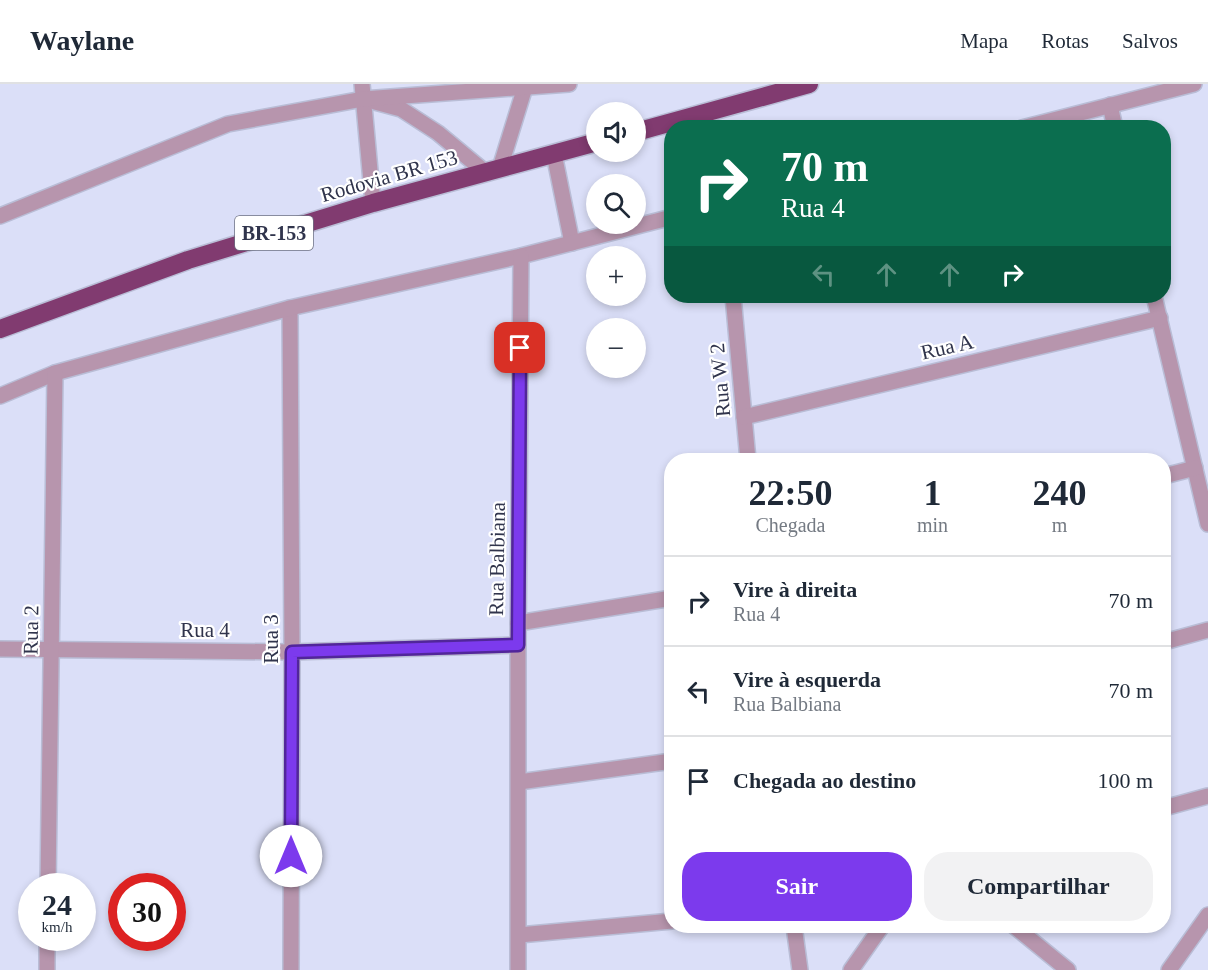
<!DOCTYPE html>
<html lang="pt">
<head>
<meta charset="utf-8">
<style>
	body { margin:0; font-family:Georgia,serif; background:#f2f2f3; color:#1f2937; height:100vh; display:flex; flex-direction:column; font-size:22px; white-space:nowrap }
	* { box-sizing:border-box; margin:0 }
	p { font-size:20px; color:#747a83 }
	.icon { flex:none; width:33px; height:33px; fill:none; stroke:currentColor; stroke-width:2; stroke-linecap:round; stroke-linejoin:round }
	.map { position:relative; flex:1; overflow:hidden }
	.panel { position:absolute; left:664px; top:369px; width:507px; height:480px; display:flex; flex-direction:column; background:#fff; border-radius:24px; box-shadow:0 3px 9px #0003 }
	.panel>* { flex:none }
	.guide { position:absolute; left:664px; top:36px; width:507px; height:183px; border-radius:24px; box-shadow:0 3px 9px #0003; background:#0b6e4f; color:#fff; overflow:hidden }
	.fabs { position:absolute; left:586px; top:18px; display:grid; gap:12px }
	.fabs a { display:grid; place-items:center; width:60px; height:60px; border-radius:50%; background:#fff; box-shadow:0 3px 9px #0003; font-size:30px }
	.speed { position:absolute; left:18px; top:789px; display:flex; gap:12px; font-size:30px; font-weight:700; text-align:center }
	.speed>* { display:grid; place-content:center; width:78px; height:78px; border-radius:50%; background:#fff; box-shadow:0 3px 9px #0003; line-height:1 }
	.speed small { font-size:15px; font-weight:400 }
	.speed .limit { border:9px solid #d22; background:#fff; color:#111 }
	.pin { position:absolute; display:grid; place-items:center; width:51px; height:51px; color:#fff; margin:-26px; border-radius:12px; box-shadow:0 3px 9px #0006 }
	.me { position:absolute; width:66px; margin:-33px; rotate:0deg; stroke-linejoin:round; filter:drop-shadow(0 0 4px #0008) }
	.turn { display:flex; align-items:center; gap:21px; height:126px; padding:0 18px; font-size:27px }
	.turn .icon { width:78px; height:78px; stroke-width:2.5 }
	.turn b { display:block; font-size:42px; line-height:51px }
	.lanes { display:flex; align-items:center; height:57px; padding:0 18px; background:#0003; justify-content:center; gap:30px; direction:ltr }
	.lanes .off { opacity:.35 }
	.eta { display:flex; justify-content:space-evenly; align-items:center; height:102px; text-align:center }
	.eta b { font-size:36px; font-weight:600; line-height:42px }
	.cta { display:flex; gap:12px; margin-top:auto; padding:12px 18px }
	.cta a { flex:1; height:69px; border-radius:24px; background:#7c3aed; color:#fff; font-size:24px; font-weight:600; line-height:69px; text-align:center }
	.cta a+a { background:#f2f2f3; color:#1f2937 }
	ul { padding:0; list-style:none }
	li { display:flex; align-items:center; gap:18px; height:90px; padding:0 18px; border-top:2px solid #e0e1e3 }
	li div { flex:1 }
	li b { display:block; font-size:22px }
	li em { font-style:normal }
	header { display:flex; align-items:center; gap:36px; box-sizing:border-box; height:84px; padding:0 30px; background:#fff; border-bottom:2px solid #e0e1e3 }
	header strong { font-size:28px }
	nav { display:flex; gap:33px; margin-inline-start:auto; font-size:21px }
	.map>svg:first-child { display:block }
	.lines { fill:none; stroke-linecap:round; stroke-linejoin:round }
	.minor-casing { stroke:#b9bdd6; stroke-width:18 }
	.highway-casing { stroke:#b9bdd6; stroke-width:21 }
	.minor { stroke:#b795ad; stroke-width:15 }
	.highway { stroke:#813b70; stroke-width:18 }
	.route-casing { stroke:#51269a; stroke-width:15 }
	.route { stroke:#7c3aed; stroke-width:10 }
	.labels { text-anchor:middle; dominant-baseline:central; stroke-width:4.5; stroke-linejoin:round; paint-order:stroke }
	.shield { fill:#fff; stroke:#6e7182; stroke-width:1.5 }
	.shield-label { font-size:20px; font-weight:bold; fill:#30344c }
	.street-label { font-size:21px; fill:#30344c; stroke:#fff }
</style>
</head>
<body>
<header>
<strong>Waylane</strong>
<nav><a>Mapa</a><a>Rotas</a><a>Salvos</a></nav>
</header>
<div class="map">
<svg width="1208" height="886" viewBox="0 0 1208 886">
	<rect width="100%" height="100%" fill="#dbdff8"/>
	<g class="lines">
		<defs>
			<g id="minor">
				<polyline points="362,0 373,119"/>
				<polyline points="375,18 401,25 438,49 485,88"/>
				<polyline points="1110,21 1115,44"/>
				<polyline points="1022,44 1194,0"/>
				<polyline points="554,70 572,159"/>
				<polyline points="500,84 526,0"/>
				<polyline points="0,132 228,40 363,15 569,0"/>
				<polyline points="733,212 748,376"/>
				<polyline points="1154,212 1208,440"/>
				<polyline points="290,224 292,568 291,886"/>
				<polyline points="0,312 55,289 290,224 521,172 672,133"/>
				<polyline points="744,333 1160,234"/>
				<polyline points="1164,392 1195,384"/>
				<polyline points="518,539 672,514"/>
				<polyline points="1164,558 1208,546"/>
				<polyline points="0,565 292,568 518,561"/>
				<polyline points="519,698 672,677"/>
				<polyline points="1164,724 1208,712"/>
				<polyline points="48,802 55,289"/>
				<polyline points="794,842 800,886"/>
				<polyline points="1014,842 1068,886"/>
				<polyline points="519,851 672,837"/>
				<polyline points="47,886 47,854"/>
				<polyline points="518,886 518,561 521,172"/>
				<polyline points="851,886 882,842"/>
				<polyline points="1169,886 1208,831"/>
			</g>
			<g id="highway">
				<polyline points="636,48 809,0"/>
				<polyline points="0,245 188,176 373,119 597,58"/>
			</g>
		</defs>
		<!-- minor casing -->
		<use href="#minor" class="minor-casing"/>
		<!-- highway casing -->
		<use href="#highway" class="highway-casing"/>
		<!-- minor -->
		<use href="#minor" class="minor"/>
		<!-- highway -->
		<use href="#highway" class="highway"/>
	</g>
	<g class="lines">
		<defs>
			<polyline id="route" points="291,772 292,568 518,561 520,264"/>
		</defs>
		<!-- route casing -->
		<use href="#route" class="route-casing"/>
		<!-- route -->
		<use href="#route" class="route"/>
	</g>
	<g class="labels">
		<!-- shield labels -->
		<rect class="shield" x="235" y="132" width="78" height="34" rx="4.5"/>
		<g class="shield-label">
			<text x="274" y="149">BR-153</text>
		</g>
		<!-- street labels -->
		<g class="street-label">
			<text transform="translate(389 92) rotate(-16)">Rodovia BR 153</text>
			<text transform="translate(947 263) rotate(-13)">Rua A</text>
			<text transform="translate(720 296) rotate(-95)">Rua W 2</text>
			<text transform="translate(497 475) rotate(-89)">Rua Balbiana</text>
			<text transform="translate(31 546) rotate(-89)">Rua 2</text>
			<text x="205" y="546">Rua 4</text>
			<text transform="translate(271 555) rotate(-90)">Rua 3</text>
		</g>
	</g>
</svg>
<div class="fabs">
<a><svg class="icon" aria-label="sound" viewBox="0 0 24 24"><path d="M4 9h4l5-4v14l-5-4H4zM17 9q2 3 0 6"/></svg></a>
<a><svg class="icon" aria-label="search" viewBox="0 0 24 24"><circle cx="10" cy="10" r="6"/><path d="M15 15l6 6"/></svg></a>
<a>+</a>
<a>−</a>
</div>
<div class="speed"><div>24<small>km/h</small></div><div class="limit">30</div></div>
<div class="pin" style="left:520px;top:264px;background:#d93025"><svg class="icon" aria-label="arrive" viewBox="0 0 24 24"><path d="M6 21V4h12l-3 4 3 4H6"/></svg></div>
<svg class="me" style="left:291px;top:772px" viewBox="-20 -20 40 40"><circle r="19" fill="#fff"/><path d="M0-13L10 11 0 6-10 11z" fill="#7c3aed"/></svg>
<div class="guide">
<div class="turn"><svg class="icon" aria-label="right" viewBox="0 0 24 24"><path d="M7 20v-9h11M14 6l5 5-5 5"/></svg><div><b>70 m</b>Rua 4</div></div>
<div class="lanes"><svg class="icon off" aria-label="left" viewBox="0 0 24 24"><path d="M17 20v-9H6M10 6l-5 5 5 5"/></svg><svg class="icon off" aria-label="ahead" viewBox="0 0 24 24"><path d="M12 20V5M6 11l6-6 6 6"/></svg><svg class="icon off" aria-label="ahead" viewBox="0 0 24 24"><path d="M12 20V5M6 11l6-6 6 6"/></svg><svg class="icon" aria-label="right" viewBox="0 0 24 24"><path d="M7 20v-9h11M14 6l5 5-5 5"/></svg></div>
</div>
<section class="panel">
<div class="eta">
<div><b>22:50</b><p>Chegada</p></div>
<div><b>1</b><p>min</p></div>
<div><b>240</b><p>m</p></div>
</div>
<ul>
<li><svg class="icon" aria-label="right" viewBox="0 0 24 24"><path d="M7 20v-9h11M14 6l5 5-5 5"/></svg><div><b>Vire à direita</b><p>Rua 4</p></div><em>70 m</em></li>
<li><svg class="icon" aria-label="left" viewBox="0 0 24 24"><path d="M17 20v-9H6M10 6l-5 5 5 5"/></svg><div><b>Vire à esquerda</b><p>Rua Balbiana</p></div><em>70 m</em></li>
<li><svg class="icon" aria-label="arrive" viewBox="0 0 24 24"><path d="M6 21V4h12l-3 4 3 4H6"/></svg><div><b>Chegada ao destino</b></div><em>100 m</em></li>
</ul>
<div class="cta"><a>Sair</a><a>Compartilhar</a></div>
</section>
</div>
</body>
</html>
